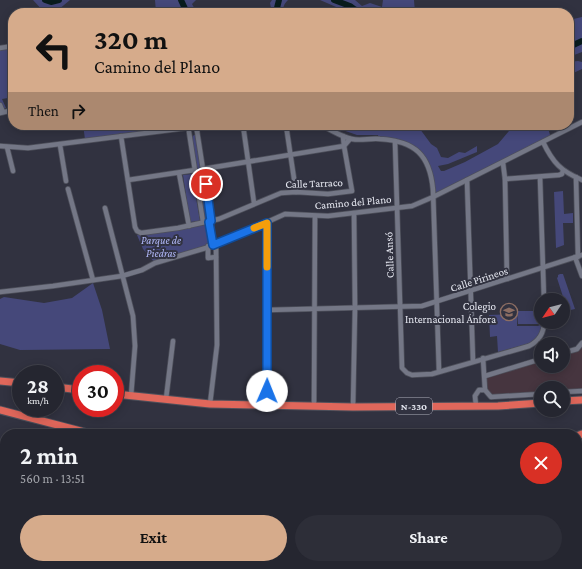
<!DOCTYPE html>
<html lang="en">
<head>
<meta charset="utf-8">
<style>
	body { margin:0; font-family:"Crimson Pro",serif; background:#2d2e38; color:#f1f3f6; height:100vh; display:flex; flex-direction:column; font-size:15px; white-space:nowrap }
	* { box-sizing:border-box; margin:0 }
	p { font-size:13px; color:#a3a5ab }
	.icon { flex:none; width:22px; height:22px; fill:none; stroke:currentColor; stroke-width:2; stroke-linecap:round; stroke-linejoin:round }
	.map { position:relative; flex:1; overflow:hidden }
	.sheet { position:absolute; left:0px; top:429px; width:582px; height:140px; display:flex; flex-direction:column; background:#252630; border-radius:16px 16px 0 0; box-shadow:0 2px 10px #0003,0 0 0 1px #42434c }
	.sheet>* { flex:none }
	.guide { position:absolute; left:8px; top:8px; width:566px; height:122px; border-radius:16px; box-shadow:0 2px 10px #0003,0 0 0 1px #42434c; background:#d6ab8b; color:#111; overflow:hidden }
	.needle { width:26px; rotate:235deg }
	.tools { position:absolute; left:534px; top:293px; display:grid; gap:8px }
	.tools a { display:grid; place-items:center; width:36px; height:36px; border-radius:50%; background:#252630; box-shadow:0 2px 10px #0003,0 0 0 1px #42434c; font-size:20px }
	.speed { position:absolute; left:12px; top:365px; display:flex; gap:8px; font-size:20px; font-weight:700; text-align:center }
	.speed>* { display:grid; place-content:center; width:52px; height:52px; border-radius:50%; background:#252630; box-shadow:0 2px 10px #0003,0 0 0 1px #42434c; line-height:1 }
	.speed small { font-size:10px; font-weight:400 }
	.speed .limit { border:6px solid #d22; background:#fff; color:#111 }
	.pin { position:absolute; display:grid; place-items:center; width:34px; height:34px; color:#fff; margin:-17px; border:2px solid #fff; border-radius:50%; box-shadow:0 1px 4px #0007 }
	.me { position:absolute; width:44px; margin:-22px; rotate:1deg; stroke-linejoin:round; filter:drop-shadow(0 0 3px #0008) }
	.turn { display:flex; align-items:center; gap:14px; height:84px; padding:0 20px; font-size:18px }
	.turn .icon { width:52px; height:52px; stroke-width:2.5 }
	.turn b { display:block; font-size:28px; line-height:34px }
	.then { display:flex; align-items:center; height:38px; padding:0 20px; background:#0003; gap:8px; font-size:15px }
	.round { display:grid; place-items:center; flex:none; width:42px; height:42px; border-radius:21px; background:#2d2e38 }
	.summary { display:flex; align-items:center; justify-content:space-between; height:68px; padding:0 20px }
	h1 { font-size:24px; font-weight:700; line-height:30px }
	.cta { display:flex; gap:8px; margin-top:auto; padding:8px 20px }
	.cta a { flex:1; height:46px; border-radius:24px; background:#d6ab8b; color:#111; font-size:16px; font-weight:700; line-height:46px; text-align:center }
	.cta a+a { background:#2d2e38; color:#f1f3f6 }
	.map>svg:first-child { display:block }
	.industrial { fill:#46353f }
	.green { fill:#45487a }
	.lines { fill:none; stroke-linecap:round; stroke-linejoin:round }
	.river { stroke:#091c1d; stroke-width:6 }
	.minor-casing { stroke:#4e505b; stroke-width:6 }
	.highway-casing { stroke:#4e505b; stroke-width:9 }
	.minor { stroke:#747786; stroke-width:4.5 }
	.highway { stroke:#e0675b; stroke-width:7 }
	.rail-casing { stroke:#898b96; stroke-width:2.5 }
	.rail { stroke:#313240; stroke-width:1; stroke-dasharray:3; stroke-linecap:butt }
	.route-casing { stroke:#114b97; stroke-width:10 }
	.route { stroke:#1a73e8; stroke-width:7 }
	.slow { stroke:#f59e0b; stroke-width:7 }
	.labels { text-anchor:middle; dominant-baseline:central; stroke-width:4; stroke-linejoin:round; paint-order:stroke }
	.shield { fill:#313240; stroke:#b0b1bc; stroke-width:1 }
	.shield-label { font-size:10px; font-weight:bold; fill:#e6e8f1 }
	.street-label { font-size:11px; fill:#e6e8f1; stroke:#313240 }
	.park-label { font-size:11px; font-style:italic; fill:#b1b8f9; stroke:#313240 }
	.poi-label { font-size:11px; fill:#e6e8f1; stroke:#313240; text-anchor:end }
</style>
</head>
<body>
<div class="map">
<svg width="582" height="569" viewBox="0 0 582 569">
	<rect width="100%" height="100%" fill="#313240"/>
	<!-- industrial -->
	<polygon class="industrial" points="582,343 582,393 563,394 563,388 541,388 541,396 488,395 486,373 541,358 541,366 563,366 563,352 577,348"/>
	<!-- green -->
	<g class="green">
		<polygon points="33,0 70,0 58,10 44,12"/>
		<polygon points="155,0 196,0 192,4 197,13 158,13 156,12"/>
		<path d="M 272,0 L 288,0 C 284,4 282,8 284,13 L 272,13 L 270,3 Z"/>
		<polygon points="320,0 355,0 362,6 370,3 382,7 383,0 414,0 415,13 350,13"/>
		<polygon points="582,17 582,52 569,57 569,20"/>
		<polygon points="10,49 13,76 13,94 8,98 2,99 6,108 2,109 0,104 0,50"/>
		<polygon points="578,61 582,62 582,69 569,75 569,62"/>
		<polygon points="83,125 183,125 183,126 85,139"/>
		<polygon points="328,125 417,125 431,144 437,148 441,157 448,158 459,152 465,153 477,146 477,152 448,164 438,166 441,171 444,171 465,162 498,144 514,125 547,125 551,138 433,197 427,163 409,145 379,139 378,135 357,135"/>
		<polygon points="194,135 196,135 209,219 207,220 203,218 191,138"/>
		<polygon points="192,174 200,221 190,222 183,175"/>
		<polygon points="563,191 564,214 573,213 573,223 563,223 564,245 556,248 554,192"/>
		<polygon points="205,224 209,242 208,246 155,263 143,249 137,235 166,232"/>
		<polygon points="560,274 563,274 575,309 566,311 565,307 566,306 557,278 558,277 558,275"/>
		<polygon points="93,283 102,310 110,349 20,350 0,344 0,299 4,297 44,303 72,298"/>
		<polygon points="517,311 538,311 538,324 518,324"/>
		<path d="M 517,314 L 517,326 L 538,326 L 542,324 C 541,333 539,339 531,343 L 498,352 L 497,336 L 490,337 L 489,315 Z"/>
	</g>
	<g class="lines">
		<!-- river -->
		<g class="river">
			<polyline points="45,0 51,2 59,0"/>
			<polyline points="181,0 187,13"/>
			<polyline points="334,0 350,6 354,9 362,13 367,11 376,13"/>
			<polyline points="278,13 277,8 279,0"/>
			<polyline points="569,47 582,41"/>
		</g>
		<defs>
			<g id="minor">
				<polyline points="11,46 13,58"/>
				<polyline points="0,48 13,46"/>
				<polyline points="0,105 3,112"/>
				<polyline points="0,113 13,110"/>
				<polyline points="243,125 254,203"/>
				<polyline points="286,125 296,192"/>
				<path d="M 320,125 C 330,129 341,137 352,139 C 361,141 370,138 380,139 C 415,141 430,155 433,190 L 439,371"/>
				<polyline points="197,131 211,221"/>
				<polyline points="197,131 199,125"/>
				<polyline points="189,132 203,222"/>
				<polyline points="121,136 135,227 137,231 141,233 178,228 219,219 281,193 296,192 328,194 352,191 344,146 350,139"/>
				<path d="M 395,141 L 402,368 L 407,373 L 412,375 L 432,374 L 529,346 C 539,341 544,334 544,322"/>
				<path d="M 543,142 C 553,163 561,171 582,180"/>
				<polyline points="60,145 66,181"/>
				<polyline points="0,146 28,148 186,128"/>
				<polyline points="7,147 13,171"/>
				<polyline points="503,163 505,179 507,279"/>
				<polyline points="203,169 344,146 343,136"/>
				<polyline points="179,173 189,226"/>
				<polyline points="540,177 544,300"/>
				<polyline points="576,177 578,257"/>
				<polyline points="505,179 559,175 562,174 563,170"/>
				<polyline points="128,180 195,170"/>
				<polyline points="467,180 473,361"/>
				<polyline points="68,189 93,280"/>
				<polyline points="105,208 133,316 135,346 131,396"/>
				<polyline points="209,222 213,245"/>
				<polyline points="208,246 208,258 216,257"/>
				<polyline points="575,257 582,276"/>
				<polyline points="0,292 53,286 122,276 142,270 155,263 216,245 285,214 328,216 412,206 433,197 582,122"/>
				<polyline points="267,310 422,306 582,255"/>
				<polyline points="563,353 577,349 582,343"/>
				<polyline points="483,358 485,390"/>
				<polyline points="485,376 541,359"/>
				<polyline points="563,392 582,391"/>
				<polyline points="166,399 173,341"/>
				<polyline points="210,404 217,345 216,245"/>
				<polyline points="257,405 261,394 267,389"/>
				<path d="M 266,405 C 264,398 266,390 267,382 L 267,223"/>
				<polyline points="314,406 315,216"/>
				<polyline points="476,406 475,396 479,390 485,390 491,397 541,394"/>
				<polyline points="353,407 355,308 354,213"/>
				<polyline points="577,526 582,526"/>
				<polyline points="0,528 5,529"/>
			</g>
			<g id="highway">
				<polyline points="0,381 21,383"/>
				<polyline points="55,387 81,390"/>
				<polyline points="115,394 210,404 261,405 353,407 498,406 541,403"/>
				<polyline points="563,401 582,400"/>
				<polyline points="0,410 92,434"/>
				<polyline points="577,436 582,434"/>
				<polyline points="0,449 5,451"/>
				<polyline points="0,460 5,462"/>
				<polyline points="577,475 582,474"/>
				<polyline points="577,485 582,484"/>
			</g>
		</defs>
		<!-- minor casing -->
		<use href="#minor" class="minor-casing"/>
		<!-- highway casing -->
		<use href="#highway" class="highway-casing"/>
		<!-- minor -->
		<use href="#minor" class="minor"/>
		<!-- highway -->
		<use href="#highway" class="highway"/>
		<defs>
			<g id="rail">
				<polyline points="0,506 5,507"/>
				<polyline points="577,511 582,510"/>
			</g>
		</defs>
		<!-- rail casing -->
		<use href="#rail" class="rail-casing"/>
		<!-- rail -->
		<use href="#rail" class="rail"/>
	</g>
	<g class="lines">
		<defs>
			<polyline id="route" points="206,184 211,221 209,222 213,245 267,223 267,391"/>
		</defs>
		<!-- route casing -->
		<use href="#route" class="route-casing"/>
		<!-- route -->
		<use href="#route" class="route"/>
		<!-- slow -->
		<polyline class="slow" points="254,228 267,223 267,267"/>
	</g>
	<!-- icons -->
	<defs>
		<symbol id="school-ring" viewBox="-11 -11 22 22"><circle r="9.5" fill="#313240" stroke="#8d6e63" stroke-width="1.5"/><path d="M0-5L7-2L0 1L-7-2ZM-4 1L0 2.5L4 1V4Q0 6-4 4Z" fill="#8d6e63"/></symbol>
	</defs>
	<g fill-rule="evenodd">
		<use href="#school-ring" x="499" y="302" width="20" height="20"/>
	</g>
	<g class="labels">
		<!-- shield labels -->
		<rect class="shield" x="396" y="398" width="36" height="16" rx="3"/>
		<g class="shield-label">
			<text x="414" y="406">N-330</text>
		</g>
		<!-- street labels -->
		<g class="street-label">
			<text transform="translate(314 183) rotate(-2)">Calle Tarraco</text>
			<text transform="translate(353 202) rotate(-5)">Camino del Plano</text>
			<text transform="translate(389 255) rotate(-92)">Calle Ansó</text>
			<text transform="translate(479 279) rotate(-18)">Calle Pirineos</text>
		</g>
		<!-- park labels -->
		<g class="park-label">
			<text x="161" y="240">Parque de<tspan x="161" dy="13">Piedras</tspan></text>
		</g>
		<!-- poi labels -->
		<g class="poi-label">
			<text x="496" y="306">Colegio<tspan x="496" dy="13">Internacional Ánfora</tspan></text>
		</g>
	</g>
</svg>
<div class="tools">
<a><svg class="needle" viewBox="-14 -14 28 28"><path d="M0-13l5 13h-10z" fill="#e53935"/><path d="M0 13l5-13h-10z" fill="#a3a5ab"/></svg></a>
<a><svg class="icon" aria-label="sound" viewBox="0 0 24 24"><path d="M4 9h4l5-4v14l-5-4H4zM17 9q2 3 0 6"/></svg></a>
<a><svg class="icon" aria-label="search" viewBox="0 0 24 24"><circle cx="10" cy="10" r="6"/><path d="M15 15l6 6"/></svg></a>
</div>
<div class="speed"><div>28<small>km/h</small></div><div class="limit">30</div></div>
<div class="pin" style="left:206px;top:184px;background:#d93025"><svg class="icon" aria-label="arrive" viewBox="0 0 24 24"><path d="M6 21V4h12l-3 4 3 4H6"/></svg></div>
<svg class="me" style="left:267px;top:391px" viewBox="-20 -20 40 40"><circle r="19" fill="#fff"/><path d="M0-13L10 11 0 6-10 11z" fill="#1a73e8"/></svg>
<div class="guide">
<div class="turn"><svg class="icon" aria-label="left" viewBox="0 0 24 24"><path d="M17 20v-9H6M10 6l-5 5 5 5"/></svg><div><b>320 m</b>Camino del Plano</div></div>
<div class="then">Then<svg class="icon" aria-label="right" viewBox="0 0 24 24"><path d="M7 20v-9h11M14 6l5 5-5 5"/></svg></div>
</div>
<section class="sheet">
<div class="summary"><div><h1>2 min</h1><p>560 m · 13:51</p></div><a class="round" style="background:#d93025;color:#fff"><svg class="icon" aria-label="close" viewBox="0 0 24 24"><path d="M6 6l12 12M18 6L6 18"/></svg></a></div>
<div class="cta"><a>Exit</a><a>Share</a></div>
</section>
</div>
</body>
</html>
